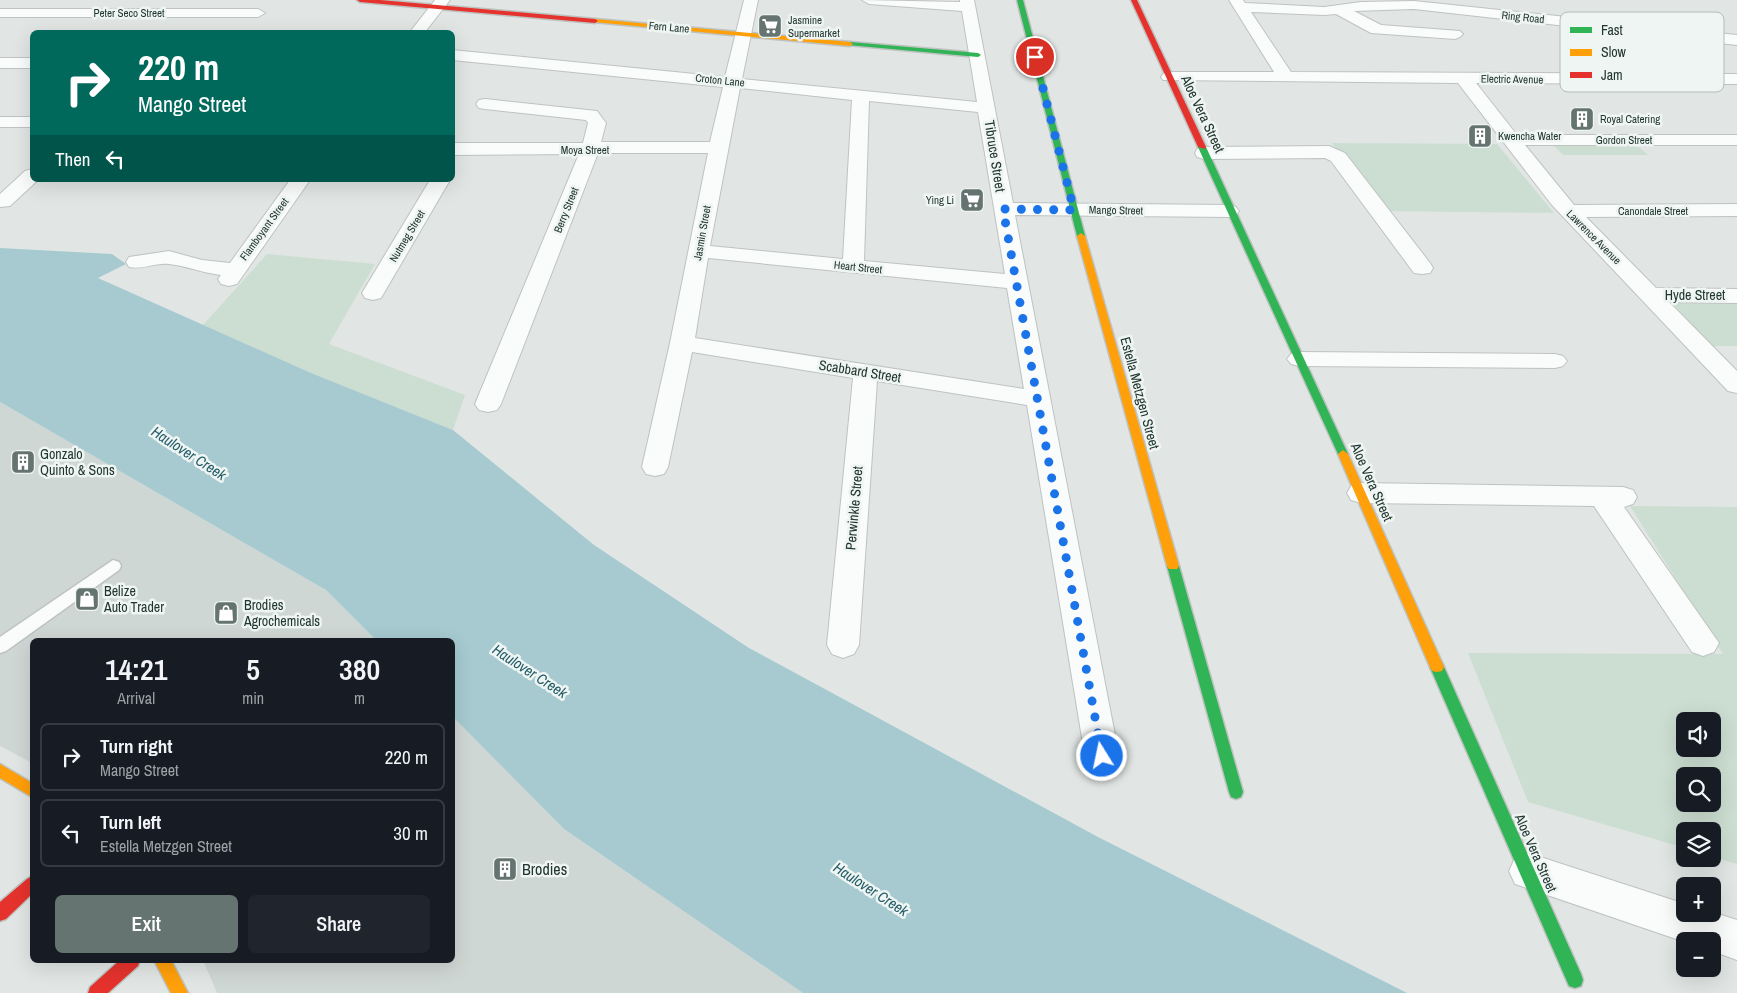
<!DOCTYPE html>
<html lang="en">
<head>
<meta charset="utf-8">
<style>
	body { margin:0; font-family:"Archivo Narrow",sans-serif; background:#20242c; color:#f1f3f6; height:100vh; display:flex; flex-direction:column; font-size:19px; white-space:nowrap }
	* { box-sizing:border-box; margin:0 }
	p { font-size:16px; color:#9ea1a6 }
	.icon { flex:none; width:28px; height:28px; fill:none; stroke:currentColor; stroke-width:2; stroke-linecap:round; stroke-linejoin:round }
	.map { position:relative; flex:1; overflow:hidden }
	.sheet { position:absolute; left:30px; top:638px; width:425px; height:325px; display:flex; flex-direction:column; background:#171b24; border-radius:8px; box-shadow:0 5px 20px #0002 }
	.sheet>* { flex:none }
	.top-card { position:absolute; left:30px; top:30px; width:425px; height:152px; border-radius:8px; box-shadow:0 5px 20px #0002; background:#00695c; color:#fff; overflow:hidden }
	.fabs { position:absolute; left:1676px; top:712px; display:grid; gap:10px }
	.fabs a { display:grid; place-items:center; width:45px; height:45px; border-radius:8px; background:#171b24; box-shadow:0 5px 20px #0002; font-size:25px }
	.pin { position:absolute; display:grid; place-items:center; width:42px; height:42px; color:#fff; margin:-21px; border:2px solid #fff; border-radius:50%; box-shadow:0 1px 5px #0007 }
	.me { position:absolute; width:55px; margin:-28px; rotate:350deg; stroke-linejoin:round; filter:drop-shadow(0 0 4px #0008) }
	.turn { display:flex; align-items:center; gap:18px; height:105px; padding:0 25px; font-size:22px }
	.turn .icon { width:65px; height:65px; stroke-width:2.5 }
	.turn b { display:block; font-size:35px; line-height:42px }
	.then { display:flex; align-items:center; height:48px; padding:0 25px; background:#0003; gap:10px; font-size:19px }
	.eta { display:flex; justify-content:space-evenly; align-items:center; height:85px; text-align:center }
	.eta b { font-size:30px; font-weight:600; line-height:35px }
	.primary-button { display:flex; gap:10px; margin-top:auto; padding:10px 25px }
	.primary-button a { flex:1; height:58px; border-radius:8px; background:#657470; color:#fff; font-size:20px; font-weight:600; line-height:58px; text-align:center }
	.primary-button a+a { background:#20242c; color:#f1f3f6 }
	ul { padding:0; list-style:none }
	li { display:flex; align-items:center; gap:15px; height:68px; margin:0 10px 8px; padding:0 15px; border:2px solid #363941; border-radius:8px }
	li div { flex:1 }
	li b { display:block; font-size:19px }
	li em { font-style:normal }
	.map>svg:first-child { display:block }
	.built { fill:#cfd7d4 }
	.green { fill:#ccded1; fill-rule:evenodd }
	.water { fill:#a6cad0 }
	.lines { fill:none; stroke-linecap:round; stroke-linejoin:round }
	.lane-casing { stroke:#bec3c1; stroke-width:3 }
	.street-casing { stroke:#bec3c1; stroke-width:2 }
	.fast-casing { stroke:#bec3c1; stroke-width:3 }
	.slow-casing { stroke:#bec3c1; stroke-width:3 }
	.jam-casing { stroke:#bec3c1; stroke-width:3 }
	.lane { fill:#fafbfb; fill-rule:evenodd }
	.street { fill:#fafbfb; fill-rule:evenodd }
	.fast { fill:#30b455; fill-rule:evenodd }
	.slow { fill:#ff9f0a; fill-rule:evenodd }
	.jam { fill:#e5322d; fill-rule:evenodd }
	.route { stroke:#1a73e8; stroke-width:9; stroke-dasharray:0 16.2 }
	.labels { text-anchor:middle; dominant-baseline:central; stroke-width:5; stroke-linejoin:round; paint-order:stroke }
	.far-street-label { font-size:11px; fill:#223631; stroke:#eff5f2 }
	.far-poi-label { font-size:11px; fill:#223631; stroke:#eff5f2; text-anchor:start }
	.street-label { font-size:14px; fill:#223631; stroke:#eff5f2 }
	.poi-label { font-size:14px; fill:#223631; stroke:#eff5f2; text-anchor:start }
	.water-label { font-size:15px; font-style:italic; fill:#245e6a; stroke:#eff5f2 }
	.near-poi-label { font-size:16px; fill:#223631; stroke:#eff5f2; text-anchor:start }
	.key { fill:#eff5f2; stroke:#b2bcb8; stroke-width:1 }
	.key-label { font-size:14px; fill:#223631 }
</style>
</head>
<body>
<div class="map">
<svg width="1737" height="993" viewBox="0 0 1737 993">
	<rect width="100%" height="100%" fill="#e1e6e4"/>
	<!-- built -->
	<g class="built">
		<polygon points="0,402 326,590 376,640 32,640 32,763 0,746"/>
		<polygon points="453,717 564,829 803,993 217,993 203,960 452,960"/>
	</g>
	<!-- green -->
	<g class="green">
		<polygon points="1550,142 1633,142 1648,155 1563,155"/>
		<polygon points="1332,143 1497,144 1554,213 1378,211"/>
		<polygon points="267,254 375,264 329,344 465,395 453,430 311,373 203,325"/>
		<polygon points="1737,302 1737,346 1711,346 1673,303"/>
		<path d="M 1630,506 L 1737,507 L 1737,864 L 1713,857 L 1712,831 L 1685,831 L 1685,848 L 1528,802 L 1468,653 L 1723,654 ZM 1685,721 L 1712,721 L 1712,749 L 1685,749 ZM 1685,776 L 1712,776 L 1712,804 L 1685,804 Z"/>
	</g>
	<!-- water -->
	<polygon class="water" points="0,248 112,254 126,264 98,278 311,373 453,430 594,545 749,648 1098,837 1407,993 803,993 564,829 453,717 452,640 376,640 326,590 0,402"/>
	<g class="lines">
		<defs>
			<polygon id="lane" points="113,560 119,562 121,566 119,570 6,651 0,653 0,637"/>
			<g id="street">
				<polygon points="435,0 450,0 425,32 410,32"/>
				<path d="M 744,0 L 758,0 L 742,79 L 977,102 L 962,11 L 869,4 L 862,0 L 960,2 L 960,0 L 974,0 L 1013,203 L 1229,205 L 1236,207 L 1239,211 L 1236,215 L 1229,217 L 1015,215 L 1119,756 L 1114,767 L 1102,771 L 1090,767 L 1085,756 L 1027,405 L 877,381 L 859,645 L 854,654 L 843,658 L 832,654 L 827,645 L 853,378 L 692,352 L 668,467 L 664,474 L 655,476 L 646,474 L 642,467 L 670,343 L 708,153 L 598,153 L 501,404 L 497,410 L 488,412 L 479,410 L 475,404 L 579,154 L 452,155 L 452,143 L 583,143 L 588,123 L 586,120 L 485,109 L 479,108 L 476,104 L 479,100 L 485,99 L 597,111 L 606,123 L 601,142 L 710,142 L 723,87 L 452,60 L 452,50 L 725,77 ZM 740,88 L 852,100 L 843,259 L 710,246 ZM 869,101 L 978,112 L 1005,274 L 864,261 ZM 708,258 L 1007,288 L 1024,389 L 695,338 Z"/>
				<polygon points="1229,0 1243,0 1245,3 1324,7 1361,2 1414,1 1737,35 1737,45 1414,9 1354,11 1381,25 1460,31 1463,34 1460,37 1455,39 1371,33 1336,14 1324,15 1251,12 1291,72 1737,74 1737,84 1476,83 1517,135 1737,135 1737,145 1525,145 1574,205 1737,204 1737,216 1586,217 1656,288 1737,289 1737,303 1669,302 1737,371 1737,393 1728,391 1552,205 1458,83 1163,80 1161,77 1163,74 1169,72 1274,72"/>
				<polygon points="0,9 258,9 265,13 258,17 0,17"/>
				<rect x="0" y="58" width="32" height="10"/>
				<rect x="0" y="117" width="32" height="10"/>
				<polygon points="1329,146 1345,153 1430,263 1433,268 1430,273 1422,274 1414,273 1331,161 1325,158 1204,159 1197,157 1195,153 1197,149 1204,147"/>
				<polygon points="32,169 32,180 38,180 10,206 0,207 0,194 25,171"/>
				<path d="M 290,180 L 310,180 L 237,284 L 229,286 L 221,284 L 218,279 L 221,275 C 203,273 187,266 169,264 C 156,262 143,270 129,267 L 126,262 L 129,257 L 169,251 L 202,260 L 230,263 Z"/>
				<polygon points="430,180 450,180 381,298 373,300 365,298 362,293"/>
				<polygon points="1299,352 1555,354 1563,356 1567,361 1563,366 1555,368 1299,366 1291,364 1287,359 1291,354"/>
				<polygon points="1361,483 1623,487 1633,490 1637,497 1633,504 1624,507 1719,643 1714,652 1703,656 1692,652 1594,506 1361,503 1351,500 1347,493 1351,486"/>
				<polygon points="1528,853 1685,904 1685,914 1712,912 1737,920 1737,960 1712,951 1712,941 1685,942 1515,884 1509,871 1515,858"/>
			</g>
			<g id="fast">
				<polygon points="1017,0 1023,0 1085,236 1084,238 1078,238 1077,236"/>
				<polygon points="850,42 978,53 981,55 978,57 848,45 847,44"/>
				<polygon points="1199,145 1206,147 1348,454 1347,457 1343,458 1338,454 1198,147"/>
				<polygon points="1173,561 1177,563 1179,566 1243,792 1241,797 1236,799 1231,797 1229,792 1167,566 1169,563"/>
				<polygon points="1437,662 1442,663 1444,667 1581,974 1583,980 1581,986 1575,988 1569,986 1430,667 1432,663"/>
			</g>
			<g id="slow">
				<polygon points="595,19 850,42 853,44 850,46 593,22 592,21"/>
				<polygon points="1081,233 1085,236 1179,566 1177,569 1169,569 1167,566 1077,236"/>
				<polygon points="1343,450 1348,454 1444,667 1442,671 1437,672 1432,671 1430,667 1338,454"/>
				<polygon points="0,764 32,783 32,797 0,778"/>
				<polygon points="154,960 171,960 188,993 171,993"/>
			</g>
			<g id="jam">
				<polygon points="357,0 380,0 595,19 598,21 595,23 360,2"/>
				<polygon points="1131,0 1137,0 1206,147 1205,149 1198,147"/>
				<polygon points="32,876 32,894 6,919 0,921 0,902 27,879"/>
				<polygon points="120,960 140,960 138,966 108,993 88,993 90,987"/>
			</g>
		</defs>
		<!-- lane casing -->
		<use href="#lane" class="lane-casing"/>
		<!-- street casing -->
		<use href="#street" class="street-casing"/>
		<!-- fast casing -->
		<use href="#fast" class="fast-casing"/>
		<!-- slow casing -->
		<use href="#slow" class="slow-casing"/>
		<!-- jam casing -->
		<use href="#jam" class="jam-casing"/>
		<!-- lane -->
		<use href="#lane" class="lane"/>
		<!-- street -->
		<use href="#street" class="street"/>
		<!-- fast -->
		<use href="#fast" class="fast"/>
		<!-- slow -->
		<use href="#slow" class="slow"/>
		<!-- jam -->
		<use href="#jam" class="jam"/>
	</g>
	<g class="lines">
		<!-- route -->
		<polyline class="route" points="1035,57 1074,210 1003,209 1102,756"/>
	</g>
	<!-- icons -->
	<defs>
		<symbol id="supermarket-square" viewBox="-11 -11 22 22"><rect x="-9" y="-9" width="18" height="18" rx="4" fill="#657470" stroke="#eff5f2"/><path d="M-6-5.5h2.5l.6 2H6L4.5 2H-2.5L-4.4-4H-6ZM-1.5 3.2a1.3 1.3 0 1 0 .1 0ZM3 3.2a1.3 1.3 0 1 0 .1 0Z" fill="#fff"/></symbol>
		<symbol id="building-square" viewBox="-11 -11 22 22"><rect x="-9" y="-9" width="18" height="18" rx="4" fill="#657470" stroke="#eff5f2"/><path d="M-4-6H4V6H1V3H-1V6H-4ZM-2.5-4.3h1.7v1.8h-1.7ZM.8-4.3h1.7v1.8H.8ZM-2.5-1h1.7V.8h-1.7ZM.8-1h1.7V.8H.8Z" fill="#fff"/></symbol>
		<symbol id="shop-square" viewBox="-11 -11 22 22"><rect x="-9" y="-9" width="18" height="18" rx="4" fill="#657470" stroke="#eff5f2"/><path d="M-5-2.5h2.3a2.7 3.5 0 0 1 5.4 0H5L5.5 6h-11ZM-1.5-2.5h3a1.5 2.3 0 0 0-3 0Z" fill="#fff"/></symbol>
	</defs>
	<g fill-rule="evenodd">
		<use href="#supermarket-square" x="756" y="12" width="28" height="28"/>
		<use href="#building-square" x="1568" y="105" width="28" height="28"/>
		<use href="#building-square" x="1466" y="122" width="28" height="28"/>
		<use href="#supermarket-square" x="958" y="186" width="28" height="28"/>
		<use href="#building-square" x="9" y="448" width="28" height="28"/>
		<use href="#shop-square" x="73" y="585" width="28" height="28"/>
		<use href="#shop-square" x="212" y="599" width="28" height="28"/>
		<use href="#building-square" x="491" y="855" width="28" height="28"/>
	</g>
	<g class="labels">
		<!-- far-street labels -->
		<g class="far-street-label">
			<text x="129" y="13">Peter Seco Street</text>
			<text transform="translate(1523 17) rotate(6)">Ring Road</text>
			<text transform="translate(669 27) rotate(5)">Fern Lane</text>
			<text transform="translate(1512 79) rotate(1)">Electric Avenue</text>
			<text transform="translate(720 80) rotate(6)">Croton Lane</text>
			<text x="1624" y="140">Gordon Street</text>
			<text x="585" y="150">Moya Street</text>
			<text transform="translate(566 210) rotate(-68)">Berry Street</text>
			<text transform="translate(1116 210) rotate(1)">Mango Street</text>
			<text x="1653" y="211">Canondale Street</text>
			<text transform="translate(264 229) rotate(-54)">Flamboyant Street</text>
			<text transform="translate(702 233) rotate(-80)">Jasmin Street</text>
			<text transform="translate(407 236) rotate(-59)">Nutmeg Street</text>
			<text transform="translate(1594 237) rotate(45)">Lawrence Avenue</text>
			<text transform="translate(858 267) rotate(6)">Heart Street</text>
		</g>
		<!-- far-poi labels -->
		<g class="far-poi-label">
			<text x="788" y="20">Jasmine<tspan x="788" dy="13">Supermarket</tspan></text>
			<text x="1600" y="119">Royal Catering</text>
			<text x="1498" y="136">Kwencha Water</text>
			<text x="954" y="200" text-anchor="end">Ying Li</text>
		</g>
		<!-- street labels -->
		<g class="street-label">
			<text transform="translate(1203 114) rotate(65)">Aloe Vera Street</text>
			<text transform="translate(995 156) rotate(81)">Tibruce Street</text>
			<text x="1695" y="295">Hyde Street</text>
			<text transform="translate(860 371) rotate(9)">Scabbard Street</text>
			<text transform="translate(1140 393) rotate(75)">Estella Metzgen Street</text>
			<text transform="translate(1372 482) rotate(66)">Aloe Vera Street</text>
			<text transform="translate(854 508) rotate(-85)">Perwinkle Street</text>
			<text transform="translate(1536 853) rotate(66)">Aloe Vera Street</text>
		</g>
		<!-- poi labels -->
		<g class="poi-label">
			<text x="40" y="454">Gonzalo<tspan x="40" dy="16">Quinto &amp; Sons</tspan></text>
			<text x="104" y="591">Belize<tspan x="104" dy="16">Auto Trader</tspan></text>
			<text x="244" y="605">Brodies<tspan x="244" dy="16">Agrochemicals</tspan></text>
		</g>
		<!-- water labels -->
		<g class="water-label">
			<text transform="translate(189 453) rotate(33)">Haulover Creek</text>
			<text transform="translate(530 671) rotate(33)">Haulover Creek</text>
			<text transform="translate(871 889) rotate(33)">Haulover Creek</text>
		</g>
		<!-- near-poi labels -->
		<g class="near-poi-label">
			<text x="522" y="869">Brodies</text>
		</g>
	</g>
	<!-- legend -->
	<rect x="1560" y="12" width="164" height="80" rx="8" class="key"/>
	<rect x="1570" y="27" width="22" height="6" fill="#30b455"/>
	<rect x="1570" y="49" width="22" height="7" fill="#ff9f0a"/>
	<rect x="1570" y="72" width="22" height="6" fill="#e5322d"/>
	<g class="key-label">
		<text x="1601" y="35">Fast</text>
		<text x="1601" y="57">Slow</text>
		<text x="1601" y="80">Jam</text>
	</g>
</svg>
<div class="fabs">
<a><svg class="icon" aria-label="sound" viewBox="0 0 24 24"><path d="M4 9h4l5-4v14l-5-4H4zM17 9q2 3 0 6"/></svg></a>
<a><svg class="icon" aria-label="search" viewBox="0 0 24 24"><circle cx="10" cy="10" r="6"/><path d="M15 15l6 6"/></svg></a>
<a><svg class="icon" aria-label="layers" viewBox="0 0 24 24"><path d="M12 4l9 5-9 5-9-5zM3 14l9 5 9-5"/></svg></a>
<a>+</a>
<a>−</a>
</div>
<div class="pin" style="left:1035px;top:57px;background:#d93025"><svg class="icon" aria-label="arrive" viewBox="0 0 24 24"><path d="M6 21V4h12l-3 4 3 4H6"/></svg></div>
<svg class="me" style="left:1102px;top:756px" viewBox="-20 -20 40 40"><circle r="17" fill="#1a73e8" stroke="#fff" stroke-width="3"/><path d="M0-11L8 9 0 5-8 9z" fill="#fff"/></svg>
<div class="top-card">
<div class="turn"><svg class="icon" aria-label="right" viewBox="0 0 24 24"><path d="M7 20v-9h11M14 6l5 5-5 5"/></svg><div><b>220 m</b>Mango Street</div></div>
<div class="then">Then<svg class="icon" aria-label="left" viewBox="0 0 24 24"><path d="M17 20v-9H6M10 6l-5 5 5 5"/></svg></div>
</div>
<section class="sheet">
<div class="eta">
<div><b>14:21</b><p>Arrival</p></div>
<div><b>5</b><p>min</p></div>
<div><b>380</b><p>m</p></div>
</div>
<ul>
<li><svg class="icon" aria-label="right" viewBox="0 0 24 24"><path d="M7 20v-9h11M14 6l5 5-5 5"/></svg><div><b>Turn right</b><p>Mango Street</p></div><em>220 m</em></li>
<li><svg class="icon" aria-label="left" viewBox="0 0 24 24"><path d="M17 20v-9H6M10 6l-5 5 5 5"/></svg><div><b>Turn left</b><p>Estella Metzgen Street</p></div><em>30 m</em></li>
</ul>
<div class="primary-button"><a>Exit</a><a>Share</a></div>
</section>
</div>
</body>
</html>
